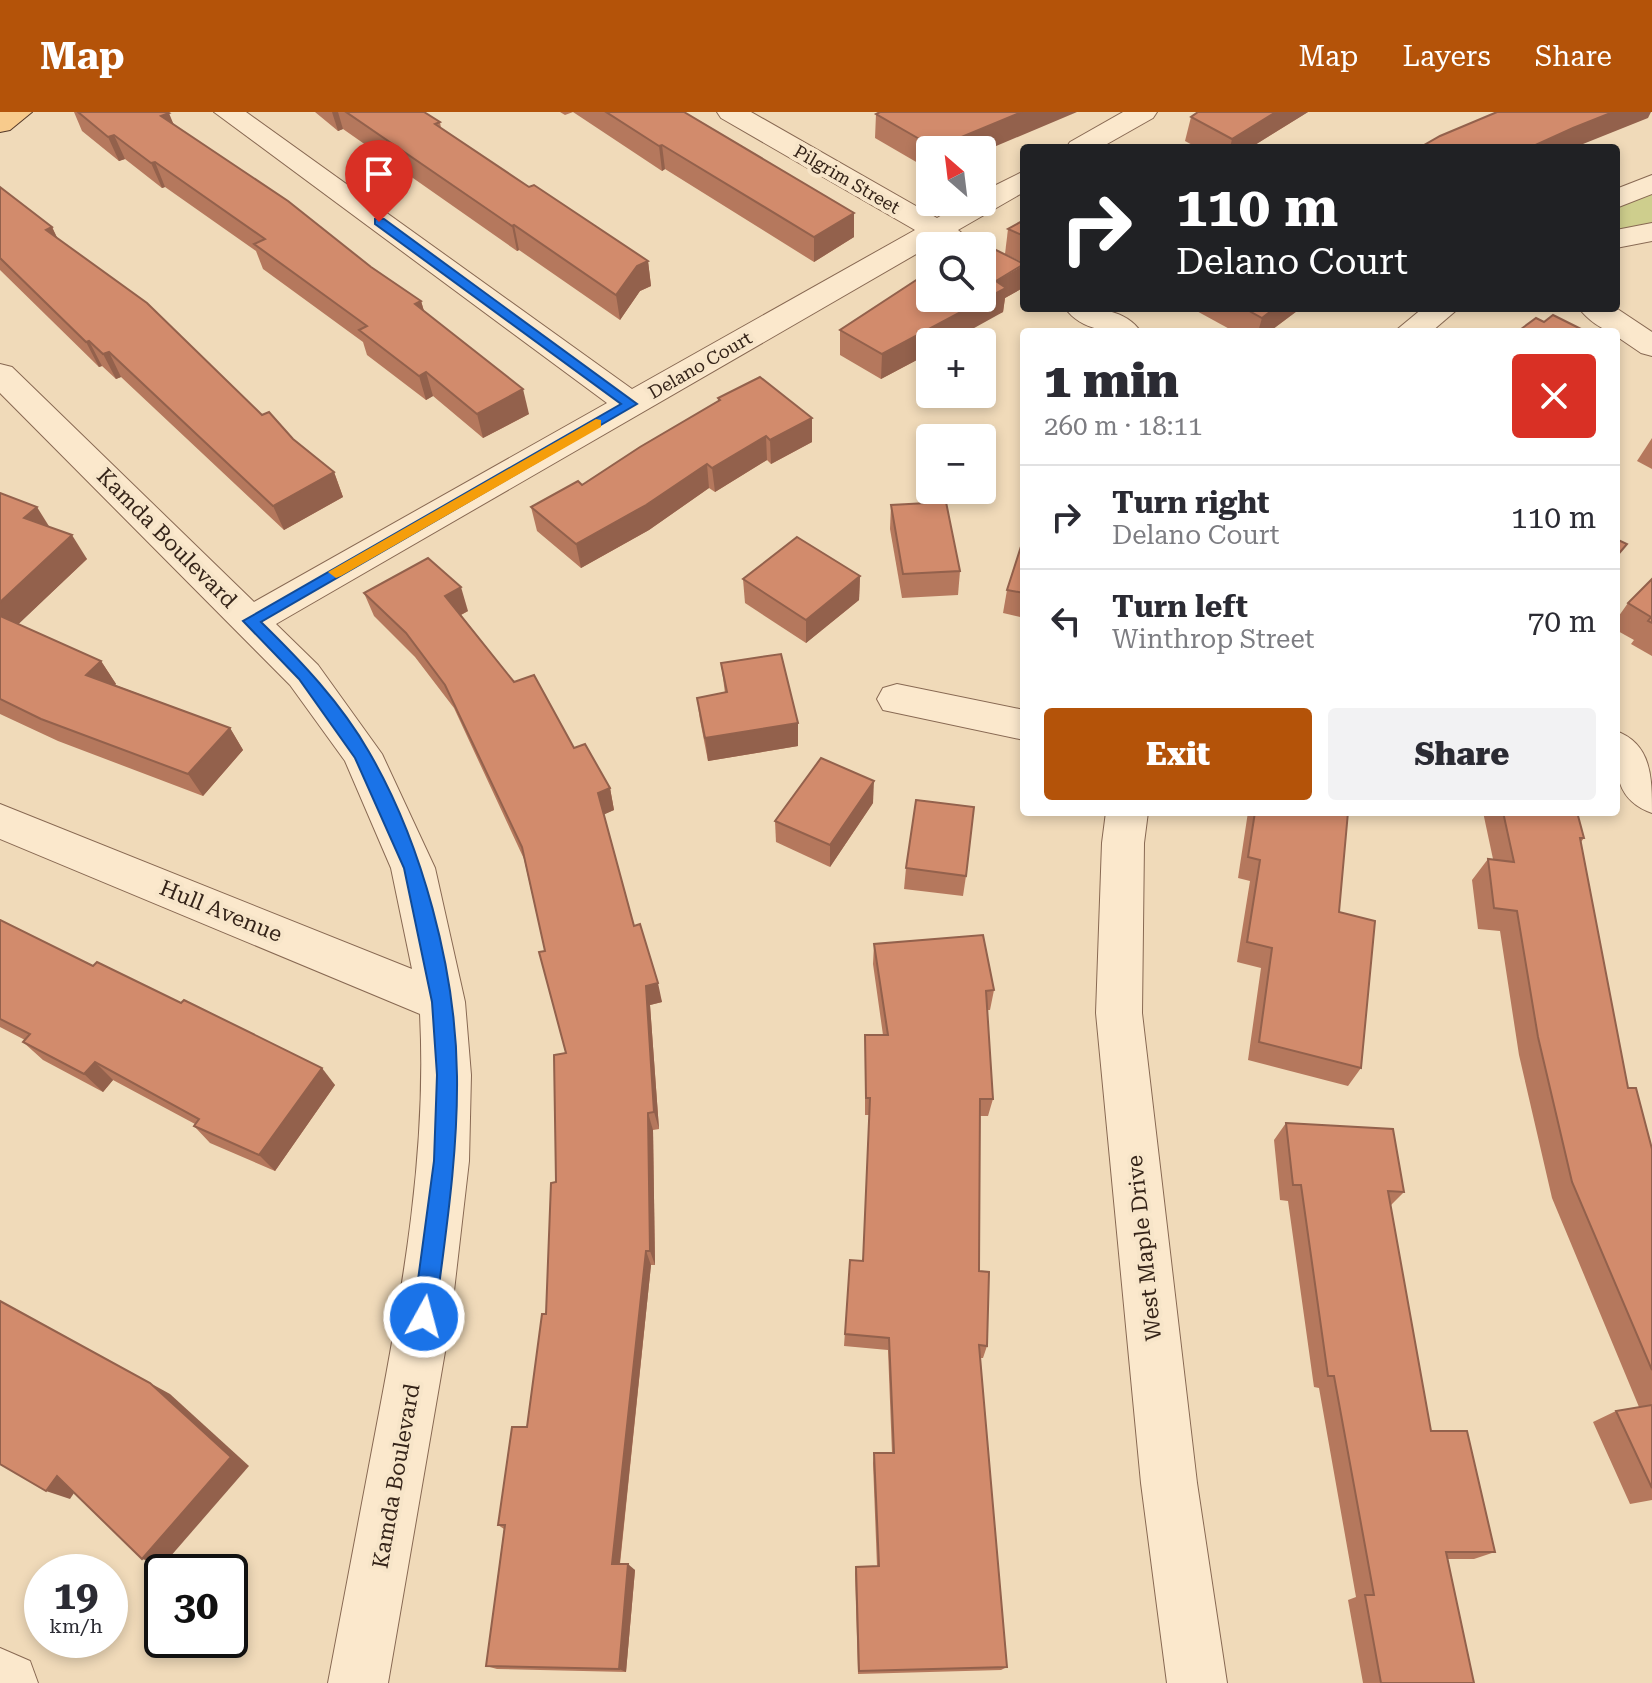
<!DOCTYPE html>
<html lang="en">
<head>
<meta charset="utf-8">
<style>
	body { margin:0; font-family:"Roboto Serif",serif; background:#f2f2f3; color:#2b2b33; height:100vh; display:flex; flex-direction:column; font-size:30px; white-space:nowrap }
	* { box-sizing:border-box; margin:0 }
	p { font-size:26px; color:#7c7c81 }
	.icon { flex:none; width:44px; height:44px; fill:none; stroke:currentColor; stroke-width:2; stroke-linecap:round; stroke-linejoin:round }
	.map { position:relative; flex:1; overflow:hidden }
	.panel { position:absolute; left:1020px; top:216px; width:600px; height:488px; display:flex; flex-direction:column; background:#fff; border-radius:8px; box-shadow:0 4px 12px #0003 }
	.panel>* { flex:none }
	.hud { position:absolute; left:1020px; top:32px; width:600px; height:168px; border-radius:8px; box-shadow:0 4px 12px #0003; background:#202124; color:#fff; overflow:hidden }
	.needle { width:52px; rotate:332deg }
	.controls { position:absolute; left:916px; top:24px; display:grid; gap:16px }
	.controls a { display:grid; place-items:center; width:80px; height:80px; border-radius:8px; background:#fff; box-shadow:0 4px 12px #0003; font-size:40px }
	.speed { position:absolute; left:24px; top:1442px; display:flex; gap:16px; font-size:40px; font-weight:700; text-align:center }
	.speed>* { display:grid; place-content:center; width:104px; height:104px; border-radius:50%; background:#fff; box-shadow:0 4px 12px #0003; line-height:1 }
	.speed small { font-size:20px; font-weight:400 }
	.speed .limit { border:4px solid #111; border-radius:12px; background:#fff; color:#111 }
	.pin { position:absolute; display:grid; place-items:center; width:68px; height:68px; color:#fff; margin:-82px -34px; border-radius:50% 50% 50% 0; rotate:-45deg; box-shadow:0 0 8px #0007 }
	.pin .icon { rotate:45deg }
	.me { position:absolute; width:88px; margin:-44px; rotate:7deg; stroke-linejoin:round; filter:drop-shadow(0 0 6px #0008) }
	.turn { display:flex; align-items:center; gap:28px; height:168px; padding:0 24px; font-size:36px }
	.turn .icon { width:104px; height:104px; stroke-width:2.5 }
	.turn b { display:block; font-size:56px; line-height:68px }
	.round { display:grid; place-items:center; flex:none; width:84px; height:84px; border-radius:8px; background:#f2f2f3 }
	.summary { display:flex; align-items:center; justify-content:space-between; height:136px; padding:0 24px }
	h1 { font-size:48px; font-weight:800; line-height:60px }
	.action { display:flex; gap:16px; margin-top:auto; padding:16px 24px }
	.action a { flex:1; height:92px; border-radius:8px; background:#b45309; color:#fff; font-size:32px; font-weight:800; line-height:92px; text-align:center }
	.action a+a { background:#f2f2f3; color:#2b2b33 }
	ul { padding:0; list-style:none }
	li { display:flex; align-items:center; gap:24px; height:104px; padding:0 24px; border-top:2px solid #e1e1e2 }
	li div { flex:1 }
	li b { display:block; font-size:30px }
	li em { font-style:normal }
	header { display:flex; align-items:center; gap:48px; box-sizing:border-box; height:112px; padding:0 40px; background:#b45309; color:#fff }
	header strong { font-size:38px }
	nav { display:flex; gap:44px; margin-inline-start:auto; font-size:28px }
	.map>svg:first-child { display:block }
	.green { fill:#cece8d }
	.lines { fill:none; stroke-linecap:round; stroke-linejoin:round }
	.street-casing { stroke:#886953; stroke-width:2 }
	.primary-casing { stroke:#543828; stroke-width:2 }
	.street { fill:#fbe8cc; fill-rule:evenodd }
	.primary { fill:#f8cb8c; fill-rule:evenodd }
	.wall { fill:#b5785d }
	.shaded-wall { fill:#93614c }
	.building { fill:#d28b6c; stroke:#93614c; stroke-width:2 }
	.route { fill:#1a73e8; stroke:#114b97; stroke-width:2 }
	.slow { fill:#f59e0b }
	.labels { text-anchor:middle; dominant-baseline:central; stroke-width:8; stroke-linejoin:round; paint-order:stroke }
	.far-street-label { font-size:18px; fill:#352419; stroke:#f7e5c9 }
	.street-label { font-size:22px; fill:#352419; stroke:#f7e5c9 }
</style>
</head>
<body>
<header>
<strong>Map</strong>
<nav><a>Map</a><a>Layers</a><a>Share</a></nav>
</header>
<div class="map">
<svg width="1652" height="1571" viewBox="0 0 1652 1571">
	<rect width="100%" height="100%" fill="#f0dab9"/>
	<!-- green -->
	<polygon class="green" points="1652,77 1652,115 1616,122 1616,93"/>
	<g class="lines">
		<defs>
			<g id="street">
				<path d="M 214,0 L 246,0 L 632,277 L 915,118 L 721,6 L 717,0 L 751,0 L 937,106 L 964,90 L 982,90 L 982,80 L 1024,59 L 1024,80 L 958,118 L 973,130 L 970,134 L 943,134 L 937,130 L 276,512 L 318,553 L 382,642 L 435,756 L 465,890 L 471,963 L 469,1049 L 451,1205 L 388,1571 L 328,1571 C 345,1481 362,1391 379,1301 C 404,1169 427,1037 420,902 L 0,727 L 0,692 L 412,857 L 391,756 L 345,649 L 290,573 L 0,281 L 0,252 L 12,255 L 254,490 L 607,291 Z"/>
				<polygon points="1123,0 1157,0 1153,6 1100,36 1066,36 1070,30"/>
				<polygon points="1652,63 1652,82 1616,96 1616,77"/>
				<polygon points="1652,111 1652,129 1616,136 1616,118"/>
				<path d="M 1065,196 C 1092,196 1124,195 1141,220 C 1114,220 1083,221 1065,196 Z"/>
				<polygon points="1423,196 1459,196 1431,220 1394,220"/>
				<path d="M 1579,196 L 1616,196 L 1652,220 L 1652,244 L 1641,241 L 1616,224 L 1616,220 C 1603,220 1586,206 1579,196 Z"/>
				<polygon points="897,572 1024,598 1024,628 883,598 877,587 883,576"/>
				<path d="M 1616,619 C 1652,632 1652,666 1652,701 C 1612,687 1616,654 1616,619 Z"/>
				<polygon points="1106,700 1148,700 1144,731 1142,901 1197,1371 1227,1571 1167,1571 1141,1371 1096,901 1102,731"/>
				<polygon points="0,1536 30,1549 38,1571 0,1571"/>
			</g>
			<polygon id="primary" points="0,0 32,0 10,18 0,20"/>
		</defs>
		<!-- street casing -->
		<use href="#street" class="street-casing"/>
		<!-- primary casing -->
		<use href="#primary" class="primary-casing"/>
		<!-- street -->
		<use href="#street" class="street"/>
		<!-- primary -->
		<use href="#primary" class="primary"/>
	</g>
	<!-- wall -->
	<g class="wall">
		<polygon points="74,0 167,0 174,13 371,155 421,189 424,199 529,302 483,326 433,284 426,288 367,243 363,230 263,157 256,139 165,75 162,76 125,47 119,49 82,19"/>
		<polygon points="315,0 424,0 440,10 441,16 529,75 648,149 651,174 640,179 620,208 519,138 517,139 343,17 338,19"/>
		<polygon points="560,0 684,0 854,101 854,125 814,150 665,57 662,59 573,0 565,3"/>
		<polygon points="1198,0 1308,0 1250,36 1198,36 1185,29 1191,5"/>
		<polygon points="876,2 982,38 930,38 930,58 875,26"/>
		<polygon points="0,75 52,115 57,126 262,303 334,360 343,385 284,418 121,265 116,267 102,254 99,255 0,158"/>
		<polygon points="1024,108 1024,151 1005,142 1008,117"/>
		<polygon points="1021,177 1005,186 1003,200 930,230 930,241 881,267 840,243 840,218"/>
		<polygon points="1193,196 1301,196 1269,220 1235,220 1193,197"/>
		<polygon points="718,286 812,306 812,330 771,352 767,348 715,380 709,376 649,418 581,456 537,419 531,395 582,373 718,289"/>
		<polygon points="1652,326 1652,357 1637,349"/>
		<polygon points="0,381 50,416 87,447 18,512 101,549 116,572 115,573 230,616 243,638 203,684 58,629 0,602"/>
		<polygon points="891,393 960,459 958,483 902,486 890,417"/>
		<polygon points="1024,425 1024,506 1003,501 1007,478"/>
		<polygon points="860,464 859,488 806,531 745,491 743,467"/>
		<polygon points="1652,467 1652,544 1631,532 1634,528 1616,518 1616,508 1628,491"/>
		<polygon points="364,481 468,499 461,503 514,570 610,676 614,698 604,702 634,814 662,890 650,893 659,1017 653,1018 655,1153 651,1153 620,1452 635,1458 626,1560 497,1557 486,1554 504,1417 498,1413 527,1315 546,1202 566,941 545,839 524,747 454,596 415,545 374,504"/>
		<polygon points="721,551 798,634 708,649 700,608 697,586 725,581"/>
		<polygon points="873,691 830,755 776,730 775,709"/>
		<polygon points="1248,700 1348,700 1339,800 1361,956 1348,974 1248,948 1261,856 1237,850 1250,769 1238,766"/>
		<polygon points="1483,700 1577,700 1584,726 1581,730 1628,976 1652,1037 1652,1388 1630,1392 1593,1310 1616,1299 1639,1295 1552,1086 1519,943 1500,819 1478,817 1472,768 1488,747 1493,747"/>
		<polygon points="906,756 966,764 963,784 904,777"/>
		<polygon points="0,808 335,973 275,1059 210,1031 194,1014 195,1012 113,968 103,980 43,948 23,930 25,928 0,915"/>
		<polygon points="874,832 994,878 990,898 987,898 993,987 988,1004 980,1004 979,1159 987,1234 983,1246 980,1246 1007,1555 1001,1558 858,1562 855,1461 856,1455 877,1454 873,1351 874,1341 892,1341 888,1238 844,1234 850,1148 863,1149 869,1003 865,1003 865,923 883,923 873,852"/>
		<polygon points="1286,1011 1404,1080 1390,1094 1431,1319 1495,1440 1474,1447 1447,1447 1474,1571 1363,1571 1348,1488 1356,1485 1319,1276 1314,1275 1288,1089 1280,1088 1274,1028"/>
	</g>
	<!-- shaded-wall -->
	<g class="shaded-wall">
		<polygon points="332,0 338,0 343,17 338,19"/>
		<polygon points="1022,0 1077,0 982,40 982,38 935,38 935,36"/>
		<polygon points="1276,0 1308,0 1250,36 1230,36 1232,27"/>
		<polygon points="1613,0 1651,0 1648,6 1573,36 1529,36 1573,16"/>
		<polygon points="169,1 179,26 161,4"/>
		<polygon points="114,23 125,47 119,49 108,25"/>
		<polygon points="662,33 665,57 662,59 659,34"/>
		<polygon points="155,50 165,75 162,76 151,51"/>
		<polygon points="854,101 854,125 814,150 814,125"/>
		<polygon points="514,113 519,138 517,139 512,114"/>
		<polygon points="52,115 64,140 46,118"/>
		<polygon points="648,149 651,174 640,179 620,208 616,183 637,154"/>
		<polygon points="1024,153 1021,177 1005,186 1003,200 949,230 930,230 930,241 881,267 882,242 996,169"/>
		<polygon points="421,189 428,213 415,192"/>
		<polygon points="1275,196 1301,196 1269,220 1258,220 1262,206"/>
		<polygon points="89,229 102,254 99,255 86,230"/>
		<polygon points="109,240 121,265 116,267 103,242"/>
		<polygon points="426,260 433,284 426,288 419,264"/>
		<polygon points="523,277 529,302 483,326 477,302"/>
		<polygon points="812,306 812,330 771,352 770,328"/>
		<polygon points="766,324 767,348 715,380 712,356"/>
		<polygon points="707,352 709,376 649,418 581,456 576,432"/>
		<polygon points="334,360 343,385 284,418 273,394"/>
		<polygon points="37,395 52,419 24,406"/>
		<polygon points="72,423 87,447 7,523 0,513 0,490"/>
		<polygon points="860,464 859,488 806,531 806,508"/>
		<polygon points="461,475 468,499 453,507 445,484"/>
		<polygon points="101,549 116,572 101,586 86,563"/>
		<polygon points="798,611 798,634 708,649 705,626"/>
		<polygon points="230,616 243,638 203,684 188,662"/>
		<polygon points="874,669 873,691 830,755 830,733"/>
		<polygon points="610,676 614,698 603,703 598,681"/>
		<polygon points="658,871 662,890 650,893 659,1017 654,1000 646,874"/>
		<polygon points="95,950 113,968 103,980 84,962"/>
		<polygon points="322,956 335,973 275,1059 259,1043"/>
		<polygon points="648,1001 653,1018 655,1153 650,1139"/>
		<polygon points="646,1139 651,1153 619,1458 612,1452"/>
		<polygon points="150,1271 170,1282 249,1354 163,1453 142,1447"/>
		<polygon points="57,1364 80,1372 70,1387 46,1379"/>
		<polygon points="628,1452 635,1458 626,1560 619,1557"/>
	</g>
	<!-- building -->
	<g class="building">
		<polygon points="78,0 167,0 169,1 161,4 288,89 371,155 421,189 415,192 523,277 477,302 426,260 419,264 359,218 367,214 254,132 265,127 155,50 151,51 114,23 108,25"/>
		<polygon points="346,0 424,0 440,10 435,12 529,75 534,73 648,149 637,154 616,183 514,113 512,114"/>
		<polygon points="606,0 684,0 854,101 814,125 662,33 659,34"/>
		<polygon points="880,0 1022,0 935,36 876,2"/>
		<polygon points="1198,0 1276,0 1232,27 1191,5"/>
		<polygon points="1497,0 1613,0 1573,16 1529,36 1419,36 1440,24"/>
		<polygon points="0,75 52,115 46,118 147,191 262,303 269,300 293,327 334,360 273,394 109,240 103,242 89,229 86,230 0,146"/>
		<polygon points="1024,108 1024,124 1008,117"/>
		<polygon points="982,131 1024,152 996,169 1006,176 882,242 840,218 930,159 930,186 982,186 982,134 976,134"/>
		<polygon points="1244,196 1275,196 1262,206"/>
		<polygon points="1553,203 1587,220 1517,220 1536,206 1544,210"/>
		<polygon points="760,265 812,306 770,328 766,324 712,356 707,352 646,393 576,432 531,395 578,369 582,373 640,335 720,288 718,286"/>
		<polygon points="0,381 37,395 24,406 72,423 0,490"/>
		<polygon points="946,390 960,459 903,462 891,393"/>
		<polygon points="797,425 860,464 806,508 743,467"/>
		<polygon points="1024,425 1024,481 1007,478"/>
		<polygon points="1616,427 1627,432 1616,445"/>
		<polygon points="428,446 461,475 445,484 514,570 534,563 574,636 585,632 610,676 598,681 634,814 640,812 658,871 646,874 654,1000 648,1001 650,1139 646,1139 612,1452 628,1452 619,1557 486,1554 505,1413 498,1413 512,1315 527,1315 542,1202 546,1202 551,1071 556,1070 554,943 566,941 539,840 545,839 522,735 445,573 406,521 364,481"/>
		<polygon points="1652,467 1652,511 1648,509 1651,505 1628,491"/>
		<polygon points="0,504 101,549 86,563 230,616 188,662 41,607 0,587"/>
		<polygon points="781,542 798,611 705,626 697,586 727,580 721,551"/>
		<polygon points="821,646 874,669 830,733 775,709"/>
		<polygon points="916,688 974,695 966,764 906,756"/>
		<polygon points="1255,700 1348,700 1339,800 1375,809 1361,956 1259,930 1272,836 1247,830 1260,748 1248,745"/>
		<polygon points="1503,700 1577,700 1584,726 1580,726 1628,976 1636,976 1652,1037 1652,1258 1572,1070 1538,925 1517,799 1494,796 1488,747 1514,750"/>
		<polygon points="0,808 93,854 97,850 181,891 184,888 322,956 259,1043 194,1014 199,1007 95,950 84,962 23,930 30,922 0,907"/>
		<polygon points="983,823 994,878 986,879 993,987 980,987 979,1159 989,1160 987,1234 979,1233 1007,1555 859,1559 856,1455 879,1454 874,1341 894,1341 889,1226 845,1222 850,1148 863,1149 870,986 866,986 865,923 888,923 874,832"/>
		<polygon points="1286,1011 1393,1017 1404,1080 1388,1079 1431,1319 1467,1319 1495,1440 1446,1440 1474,1571 1381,1571 1365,1483 1374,1483 1334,1264 1328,1264 1301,1073 1293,1073"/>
		<polygon points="0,1189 150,1271 231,1345 142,1447 57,1364 46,1379 0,1352"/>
		<polygon points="1652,1293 1652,1376 1616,1299"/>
	</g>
	<!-- route -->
	<path class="route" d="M 375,107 L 384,107 L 637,292 L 261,510 C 301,549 341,591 369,640 C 422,731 456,858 457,964 C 458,1045 445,1125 435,1205 L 432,1213 L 424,1216 L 416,1213 L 413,1205 L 434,1049 L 437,963 L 432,890 L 404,756 L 355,646 L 299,567 L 243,509 L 621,292 L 375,112 Z"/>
	<!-- slow -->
	<polygon class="slow" points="596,307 601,308 601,315 341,464 336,466 328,460"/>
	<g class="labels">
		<!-- far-street labels -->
		<g class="far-street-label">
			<text transform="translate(847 67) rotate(30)">Pilgrim Street</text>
			<text transform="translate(700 253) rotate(-30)">Delano Court</text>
		</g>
		<!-- street labels -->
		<g class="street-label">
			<text transform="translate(167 426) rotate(45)">Kamda Boulevard</text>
			<text transform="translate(221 799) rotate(22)">Hull Avenue</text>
			<text transform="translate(1144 1136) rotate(-96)">West Maple Drive</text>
			<text transform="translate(396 1364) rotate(-80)">Kamda Boulevard</text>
		</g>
	</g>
</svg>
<div class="controls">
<a><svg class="needle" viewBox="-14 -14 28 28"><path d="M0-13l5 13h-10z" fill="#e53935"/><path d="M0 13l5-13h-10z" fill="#7c7c81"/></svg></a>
<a><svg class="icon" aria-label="search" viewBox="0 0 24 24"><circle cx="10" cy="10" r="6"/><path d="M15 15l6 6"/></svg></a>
<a>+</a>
<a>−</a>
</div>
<div class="speed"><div>19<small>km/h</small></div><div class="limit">30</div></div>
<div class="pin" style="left:379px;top:110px;background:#d93025"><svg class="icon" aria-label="arrive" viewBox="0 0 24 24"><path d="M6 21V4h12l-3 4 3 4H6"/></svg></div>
<svg class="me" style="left:424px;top:1205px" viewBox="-20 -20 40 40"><circle r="17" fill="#1a73e8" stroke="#fff" stroke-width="3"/><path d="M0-11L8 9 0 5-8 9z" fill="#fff"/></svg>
<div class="hud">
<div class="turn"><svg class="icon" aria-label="right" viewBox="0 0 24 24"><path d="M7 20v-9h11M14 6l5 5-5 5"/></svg><div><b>110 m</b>Delano Court</div></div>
</div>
<section class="panel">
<div class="summary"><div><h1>1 min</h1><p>260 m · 18:11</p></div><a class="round" style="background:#d93025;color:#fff"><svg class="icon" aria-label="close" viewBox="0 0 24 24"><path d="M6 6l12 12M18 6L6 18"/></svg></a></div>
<ul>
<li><svg class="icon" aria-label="right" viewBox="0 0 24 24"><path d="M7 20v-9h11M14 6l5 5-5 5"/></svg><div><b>Turn right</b><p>Delano Court</p></div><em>110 m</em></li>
<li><svg class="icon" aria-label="left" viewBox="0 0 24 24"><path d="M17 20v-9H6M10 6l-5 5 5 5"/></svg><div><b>Turn left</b><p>Winthrop Street</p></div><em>70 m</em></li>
</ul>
<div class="action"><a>Exit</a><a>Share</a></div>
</section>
</div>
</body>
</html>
